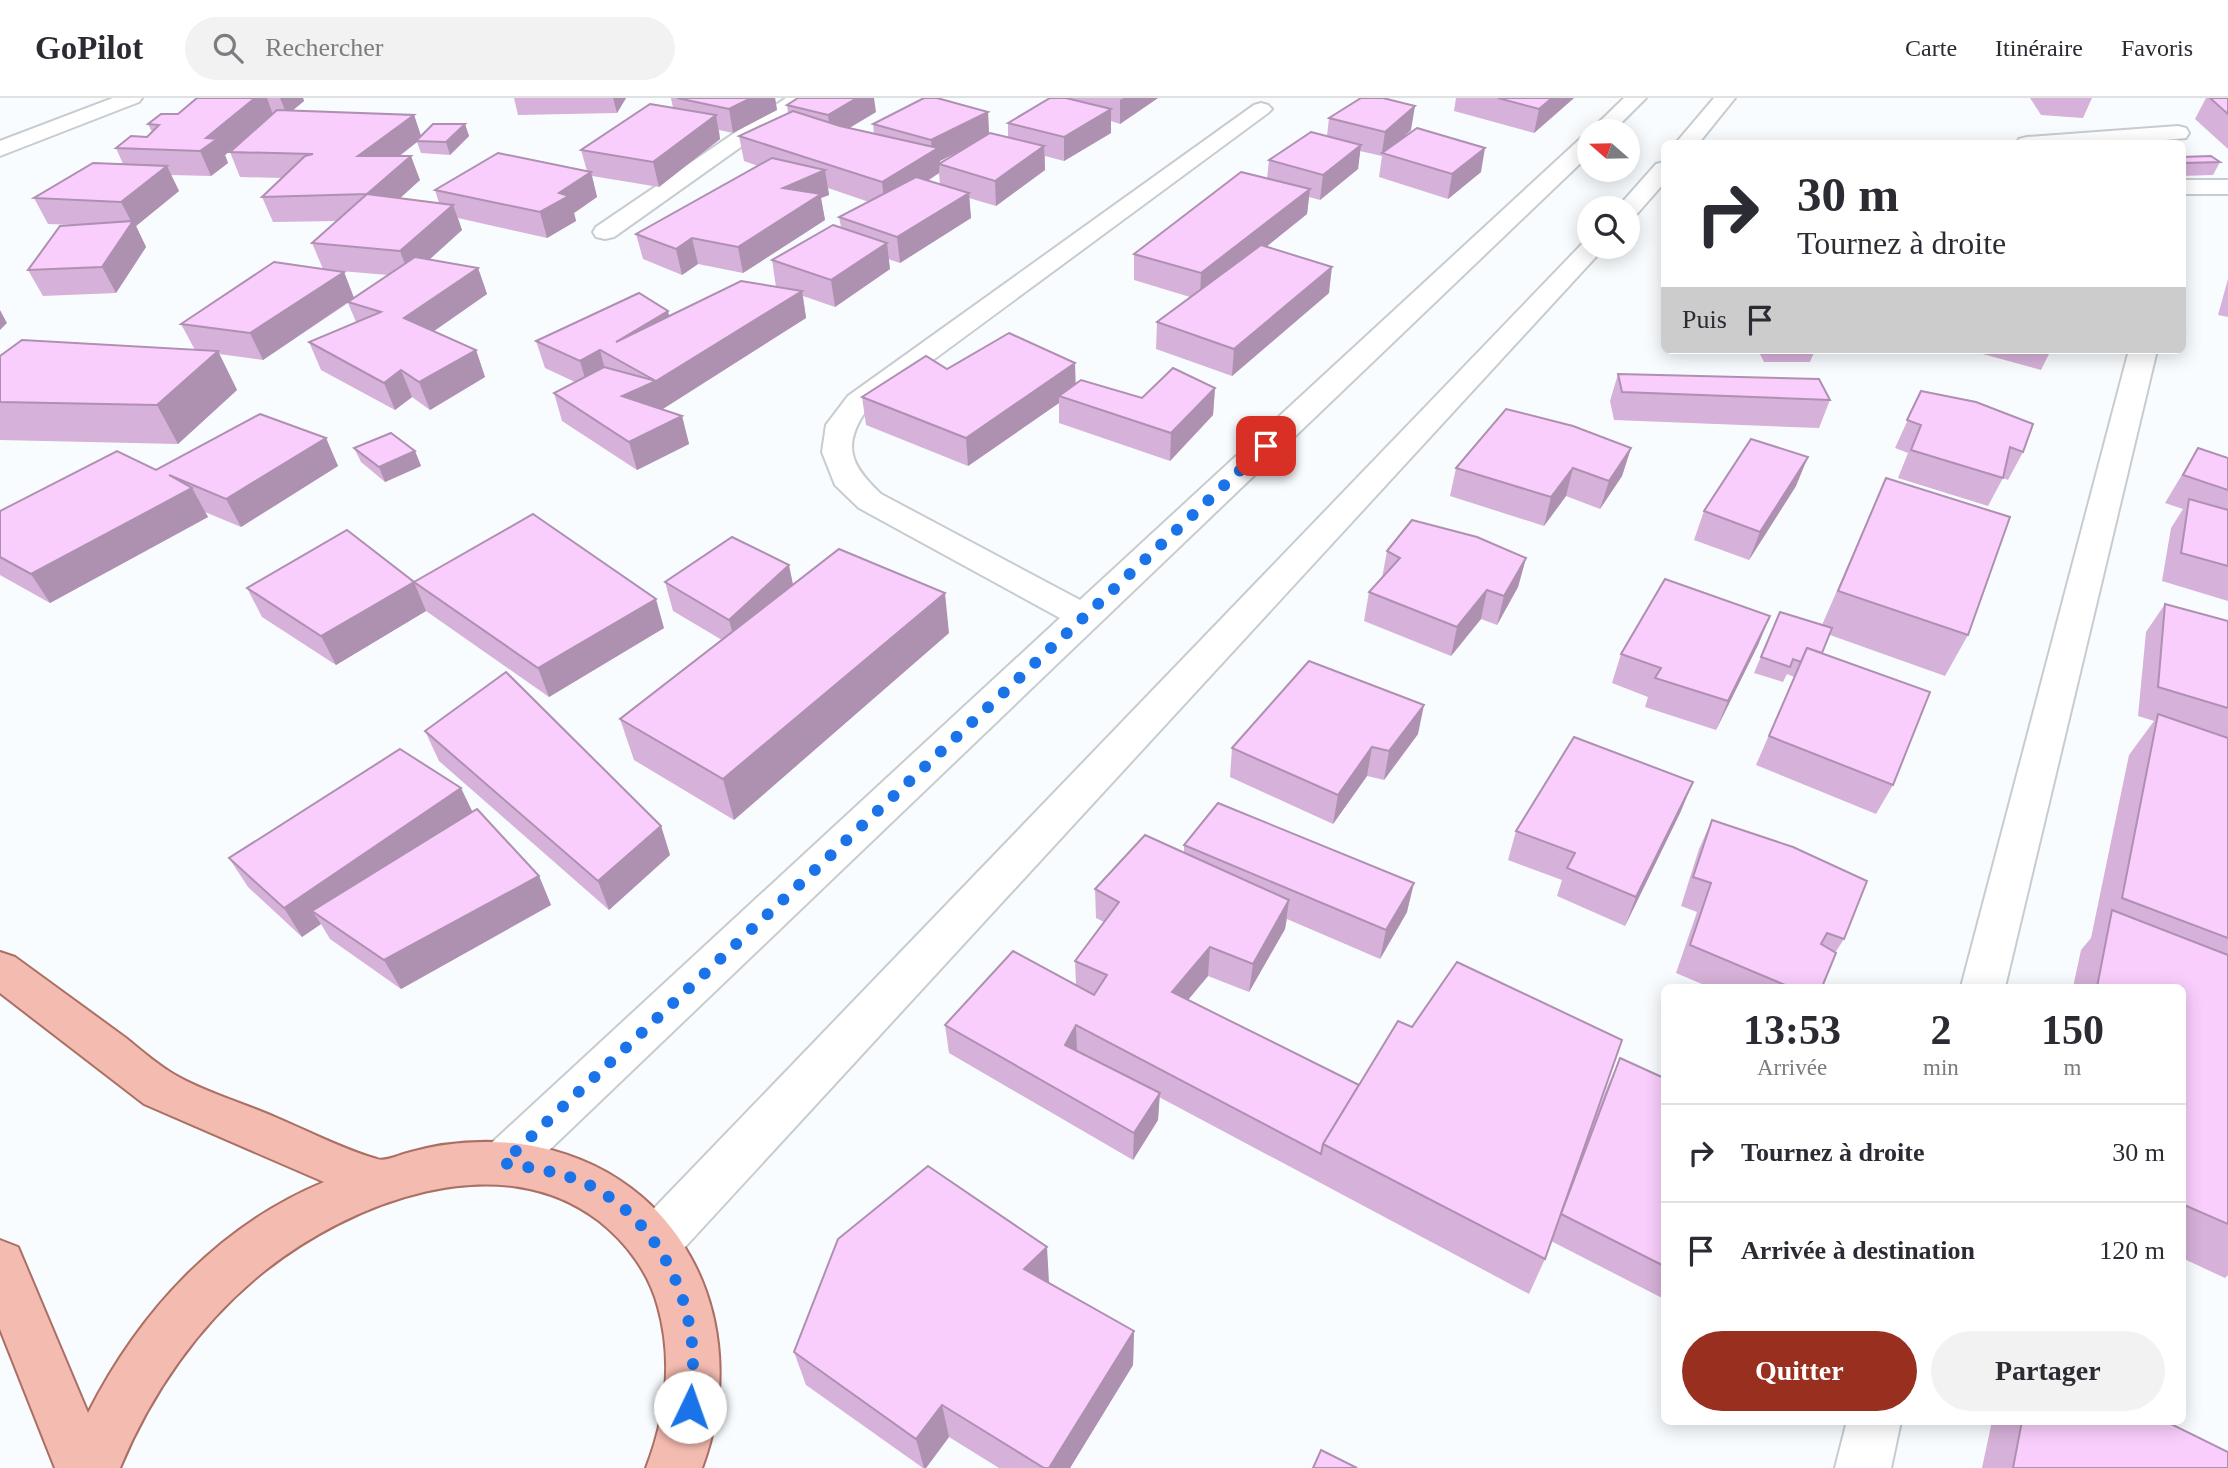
<!DOCTYPE html>
<html lang="fr">
<head>
<meta charset="utf-8">
<style>
	body { margin:0; font-family:"Times New Roman",serif; background:#f2f2f3; color:#2b2b33; height:100vh; display:flex; flex-direction:column; font-size:26px; white-space:nowrap }
	* { box-sizing:border-box; margin:0 }
	p { font-size:23px; color:#7c7c81 }
	.icon { flex:none; width:38px; height:38px; fill:none; stroke:currentColor; stroke-width:2; stroke-linecap:round; stroke-linejoin:round }
	.map { position:relative; flex:1; overflow:hidden }
	.side { position:absolute; left:1661px; top:886px; width:525px; height:441px; display:flex; flex-direction:column; background:#fff; border-radius:10px; box-shadow:0 4px 18px #0003 }
	.side>* { flex:none }
	.hud { position:absolute; left:1661px; top:42px; width:525px; height:214px; border-radius:10px; box-shadow:0 4px 18px #0003; background:#fff; color:#2b2b33; overflow:hidden }
	.needle { width:46px; rotate:290deg }
	.controls { position:absolute; left:1577px; top:21px; display:grid; gap:14px }
	.controls a { display:grid; place-items:center; width:63px; height:63px; border-radius:50%; background:#fff; box-shadow:0 4px 18px #0003; font-size:35px }
	.pin { position:absolute; display:grid; place-items:center; width:60px; height:60px; color:#fff; margin:-30px; border-radius:14px; box-shadow:0 4px 10px #0006 }
	.me { position:absolute; width:77px; margin:-38px; rotate:3deg; stroke-linejoin:round; filter:drop-shadow(0 0 5px #0008) }
	.turn { display:flex; align-items:center; gap:24px; height:147px; padding:0 21px; font-size:32px }
	.turn .icon { width:91px; height:91px; stroke-width:2.5 }
	.turn b { display:block; font-size:49px; line-height:60px }
	.then { display:flex; align-items:center; height:66px; padding:0 21px; background:#0003; gap:14px; font-size:26px }
	.eta { display:flex; justify-content:space-evenly; align-items:center; height:119px; text-align:center }
	.eta b { font-size:42px; font-weight:600; line-height:49px }
	.cta { display:flex; gap:14px; margin-top:auto; padding:14px 21px }
	.cta a { flex:1; height:80px; border-radius:42px; background:#99301f; color:#fff; font-size:28px; font-weight:600; line-height:80px; text-align:center }
	.cta a+a { background:#f2f2f3; color:#2b2b33 }
	ul { padding:0; list-style:none }
	li { display:flex; align-items:center; gap:21px; height:98px; padding:0 21px; border-top:2px solid #e1e1e2 }
	li div { flex:1 }
	li b { display:block; font-size:26px }
	li em { font-style:normal }
	header { display:flex; align-items:center; gap:42px; box-sizing:border-box; height:98px; padding:0 35px; background:#fff; border-bottom:2px solid #e1e1e2 }
	header strong { font-size:33px }
	nav { display:flex; gap:38px; margin-inline-start:auto; font-size:24px }
	.search { width:490px; height:63px; background:#f2f2f3; display:flex; align-items:center; gap:18px; box-sizing:border-box; padding:0 24px; border-radius:38px; color:#7c7c81; font-size:26px }
	.map>svg:first-child { display:block }
	.lines { fill:none; stroke-linecap:round; stroke-linejoin:round }
	.minor-casing { stroke:#c7ccd0; stroke-width:4 }
	.major-casing { stroke:#ab6f64; stroke-width:4 }
	.minor { fill:#fff; fill-rule:evenodd }
	.major { fill:#f4bbb1; fill-rule:evenodd }
	.wall { fill:#d6b1d9; fill-rule:evenodd }
	.shaded-wall { fill:#ae90b0 }
	.building { fill:#f9cefc; stroke:#ae90b0; stroke-width:2 }
	.route { stroke:#1a73e8; stroke-width:12; stroke-dasharray:0 21.6 }
</style>
</head>
<body>
<header>
<strong>GoPilot</strong>
<div class="search"><svg class="icon" aria-label="search" viewBox="0 0 24 24"><circle cx="10" cy="10" r="6"/><path d="M15 15l6 6"/></svg>Rechercher</div>
<nav><a>Carte</a><a>Itinéraire</a><a>Favoris</a></nav>
</header>
<div class="map">
<svg width="2228" height="1370" viewBox="0 0 2228 1370">
	<rect width="100%" height="100%" fill="#f9fcff"/>
	<g class="lines">
		<defs>
			<g id="minor">
				<polygon points="113,0 142,0 139,4 0,58 0,43"/>
				<polygon points="786,0 810,0 614,139 605,141 596,139 593,134 596,129"/>
				<polygon points="1624,0 1646,0 1613,33 1590,33"/>
				<polygon points="1714,0 1735,0 1698,46 1675,46"/>
				<path d="M 1261,5 L 1268,7 L 1272,11 L 1268,15 L 868,310 C 841,347 850,367 881,396 L 1080,502 L 1581,40 L 1589,38 L 1589,57 L 520,1080 L 503,1087 L 486,1080 L 479,1065 L 486,1050 L 1060,520 L 859,410 L 835,387 L 822,354 L 826,327 L 848,298 L 1254,7 Z"/>
				<polygon points="2178,28 2186,30 2189,35 2186,40 2124,46 2016,46 2019,41 2027,39"/>
				<polygon points="1664,64 1664,85 1636,117 1628,119 1628,110 1617,110 1656,66"/>
				<rect x="2182" y="82" width="46" height="14"/>
				<polygon points="1589,143 1589,149 1605,149 674,1161 656,1168 638,1161 631,1144 638,1127 1584,144"/>
				<polygon points="2129,252 2157,252 2005,889 1961,889"/>
				<polygon points="1847,1323 1901,1323 1891,1370 1835,1370"/>
			</g>
			<path id="major" d="M 0,854 L 15,859 C 52,886 89,913 126,940 C 142,953 159,968 177,978 C 207,995 243,1005 275,1019 C 308,1033 342,1051 377,1061 C 385,1064 399,1057 407,1055 C 441,1045 477,1042 512,1045 C 677,1062 758,1220 702,1370 L 646,1370 C 666,1318 673,1263 658,1209 C 649,1175 627,1145 599,1123 C 499,1046 350,1104 262,1175 C 199,1226 151,1295 120,1370 L 55,1370 L 0,1231 L 0,1142 L 18,1149 L 88,1315 C 139,1214 218,1128 324,1084 L 144,1006 L 0,895 Z"/>
		</defs>
		<!-- minor casing -->
		<use href="#minor" class="minor-casing"/>
		<!-- major casing -->
		<use href="#major" class="major-casing"/>
		<!-- minor -->
		<use href="#minor" class="minor"/>
		<!-- major -->
		<use href="#major" class="major"/>
	</g>
	<!-- wall -->
	<g class="wall">
		<path d="M 196,0 L 303,0 L 304,3 L 292,13 L 414,17 L 421,38 L 465,26 L 469,38 L 450,57 L 421,55 L 417,44 L 400,58 L 420,82 L 400,100 L 439,105 L 435,92 L 587,73 L 581,52 L 673,10 L 671,0 L 775,0 L 777,12 L 733,35 L 719,32 L 720,41 L 659,89 L 592,78 L 597,99 L 574,115 L 576,123 L 547,140 L 458,120 L 462,132 L 429,162 L 478,170 L 487,196 L 434,233 L 476,252 L 485,279 L 430,312 L 412,299 L 395,312 L 321,272 L 309,244 L 356,224 L 348,205 L 263,262 L 219,256 L 237,292 L 178,346 L 0,342 L 0,258 L 195,252 L 181,226 L 323,171 L 312,145 L 338,123 L 273,124 L 262,99 L 282,80 L 240,79 L 230,54 L 252,35 L 225,57 L 228,65 L 211,78 L 171,77 L 179,93 L 136,128 L 146,149 L 116,195 L 43,198 L 28,172 L 75,127 L 48,126 L 34,100 L 123,66 L 116,50 L 147,39 L 152,34 L 148,26 L 178,16 ZM 329,172 L 388,177 L 354,200 L 344,174 Z"/>
		<polygon points="514,0 626,0 617,15 518,17"/>
		<path d="M 1068,0 L 1158,0 L 1120,26 L 1111,23 L 1111,35 L 1064,63 L 1045,58 L 1045,72 L 996,108 L 969,100 L 971,120 L 900,165 L 888,161 L 890,171 L 835,209 L 803,198 L 806,220 L 661,311 L 682,318 L 689,346 L 637,372 L 562,323 L 554,295 L 575,284 L 545,270 L 536,243 L 668,213 L 669,218 L 776,189 L 772,162 L 841,129 L 839,119 L 869,104 L 828,90 L 829,97 L 821,100 L 825,122 L 743,175 L 698,166 L 682,177 L 643,161 L 636,136 L 758,68 L 744,63 L 739,38 L 788,16 L 787,7 L 876,14 L 849,30 L 874,36 L 873,26 L 988,14 L 989,35 L 1008,39 L 1008,25 ZM 961,52 L 940,66 L 940,63 ZM 939,75 L 940,87 L 928,83 Z"/>
		<polygon points="1456,0 1574,0 1534,35 1454,13"/>
		<polygon points="2030,0 2092,0 2083,20 2041,17"/>
		<polygon points="2206,0 2228,0 2228,51 2195,21"/>
		<polygon points="1329,20 1411,32 1399,43 1481,74 1448,101 1379,79 1382,58 1360,53 1358,71 1320,102 1309,99 1307,116 1267,148 1329,195 1232,278 1156,251 1157,224 1190,199 1134,182 1134,156 1267,81 1269,62 1327,38"/>
		<polygon points="2182,59 2220,64 2213,77 2182,78"/>
		<polygon points="2228,181 2228,219 2218,217"/>
		<polygon points="1758,252 1815,252 1810,264 1764,264"/>
		<polygon points="1829,252 1888,252 1887,255"/>
		<polygon points="1968,252 2051,252 2041,272"/>
		<polygon points="947,271 1076,285 1142,300 1215,290 1213,317 1170,363 1059,325 1059,305 968,368 866,327 862,299"/>
		<polygon points="1618,276 1830,302 1819,330 1614,322 1610,303"/>
		<polygon points="1921,293 2023,354 2008,382 2003,380 1988,408 1898,380 1908,355 1895,350"/>
		<polygon points="326,340 338,368 241,429 205,414 208,419 50,505 0,477 0,413 156,372"/>
		<polygon points="354,350 415,353 421,368 385,384 361,364"/>
		<polygon points="1631,350 1622,378 1600,411 1566,398 1544,428 1450,398 1456,370"/>
		<polygon points="2198,350 2228,360 2228,503 2162,483 2171,430 2183,411 2165,405"/>
		<polygon points="1886,380 1968,537 1945,578 1830,537 1822,555 1893,687 1876,716 1756,667 1794,579 1787,576 1783,584 1754,575 1780,514 1822,527"/>
		<polygon points="1796,388 1749,462 1694,442 1704,413"/>
		<polygon points="1387,453 1526,460 1518,489 1497,527 1481,521 1451,558 1364,523 1369,494 1382,480"/>
		<polygon points="414,484 664,530 549,599 426,513 336,567 262,519 247,490"/>
		<polygon points="665,484 793,487 949,535 734,722 634,662 620,621 722,542 673,513"/>
		<polygon points="2165,506 2228,523 2228,1177 2225,1180 2182,1160 2182,889 2073,889 2081,852 2091,840 2129,657 2154,623 2138,618 2146,534"/>
		<polygon points="1770,518 1758,547 1716,632 1645,609 1648,599 1612,585 1621,556"/>
		<polygon points="425,633 661,728 670,757 609,812 439,663"/>
		<polygon points="1418,636 1384,682 1367,678 1333,726 1230,679 1232,650"/>
		<polygon points="1681,713 1625,828 1557,798 1562,782 1508,762 1516,733"/>
		<polygon points="472,714 539,778 551,807 401,891 330,841 321,826 302,839 248,789 229,760"/>
		<polygon points="1712,722 1844,841 1835,855 1822,889 1709,889 1676,875 1697,814 1681,808 1699,751"/>
		<polygon points="1184,747 1407,814 1380,861 1287,821 1285,831 1249,894 1208,878 1188,902 1359,987 1589,1036 1608,987 1620,960 1664,980 1664,1201 1551,1143 1545,1161 1529,1196 1159,999 1158,1022 1133,1062 949,955 945,927 1076,887 1075,863 1104,824 1096,820 1095,791 1184,754"/>
		<polygon points="1049,1184 1134,1233 1133,1267 1070,1370 999,1370 949,1339 926,1370 923,1370 806,1287 794,1254"/>
		<polygon points="1992,1323 2165,1323 2228,1370 1982,1370"/>
	</g>
	<!-- shaded-wall -->
	<g class="shaded-wall">
		<polygon points="255,0 267,0 273,17 225,57 228,65 211,78 200,53 206,40"/>
		<polygon points="280,0 303,0 304,3 287,17"/>
		<polygon points="613,0 626,0 617,15"/>
		<polygon points="751,0 775,0 777,12 733,35 729,11"/>
		<polygon points="857,0 874,0 876,14 831,41 828,17"/>
		<polygon points="1124,0 1158,0 1120,26 1120,2"/>
		<polygon points="1552,0 1574,0 1534,35 1539,11"/>
		<polygon points="1415,8 1411,32 1385,56 1382,55 1385,34"/>
		<polygon points="1111,11 1111,35 1064,63 1064,39"/>
		<polygon points="988,14 989,38 940,63 939,75 885,109 882,84 932,54 931,42"/>
		<polygon points="414,17 422,41 416,43 417,44 367,82 358,58"/>
		<polygon points="716,17 720,41 659,89 653,64"/>
		<polygon points="465,26 469,38 450,57 446,44"/>
		<polygon points="1361,47 1358,71 1320,102 1323,77"/>
		<polygon points="1044,48 1045,72 996,108 995,83"/>
		<polygon points="1485,50 1481,74 1448,101 1452,76"/>
		<polygon points="411,58 420,82 376,122 367,96"/>
		<polygon points="167,68 179,93 136,128 146,149 116,195 102,169 132,125 121,104"/>
		<polygon points="825,72 829,97 821,100 825,122 743,175 738,149 783,90"/>
		<polygon points="591,74 597,99 574,115 576,123 547,140 540,114 559,95"/>
		<polygon points="1310,91 1307,116 1200,202 1201,175"/>
		<polygon points="969,95 971,120 900,165 897,139"/>
		<polygon points="453,107 462,132 410,179 400,153"/>
		<polygon points="692,140 698,166 682,177 676,151"/>
		<polygon points="887,145 890,171 835,209 831,182"/>
		<polygon points="1332,169 1329,195 1232,278 1234,251"/>
		<polygon points="478,170 487,196 414,247 404,220"/>
		<polygon points="344,174 354,200 263,262 250,235"/>
		<polygon points="802,193 806,220 663,311 630,326 622,298 656,283"/>
		<polygon points="0,212 7,225 0,232"/>
		<polygon points="668,213 674,240 616,244"/>
		<polygon points="476,252 485,279 430,312 419,284"/>
		<polygon points="600,252 607,279 588,291 580,263"/>
		<polygon points="218,253 237,292 178,346 157,307"/>
		<polygon points="1075,265 1076,293 1059,298 1059,305 968,368 966,340"/>
		<polygon points="401,272 412,299 395,312 384,285"/>
		<polygon points="1215,290 1213,317 1170,363 1171,335"/>
		<polygon points="682,318 689,346 637,372 629,344"/>
		<polygon points="326,340 338,368 241,429 226,401"/>
		<polygon points="1631,350 1622,378 1600,411 1609,383"/>
		<polygon points="415,353 421,368 385,384 379,369"/>
		<polygon points="1808,359 1796,388 1749,462 1760,434"/>
		<polygon points="1573,370 1566,398 1544,428 1551,399"/>
		<polygon points="192,390 208,419 50,505 31,476"/>
		<polygon points="1526,460 1518,489 1497,527 1504,498"/>
		<polygon points="789,467 795,496 737,551 729,522"/>
		<polygon points="414,484 426,513 336,567 321,538"/>
		<polygon points="1487,492 1481,521 1451,558 1457,529"/>
		<polygon points="945,495 949,535 734,722 723,681"/>
		<polygon points="656,501 664,530 549,599 538,570"/>
		<polygon points="1770,518 1758,547 1716,632 1728,603"/>
		<polygon points="1424,607 1418,636 1384,682 1389,653"/>
		<polygon points="1372,649 1367,678 1333,726 1338,697"/>
		<polygon points="1693,684 1681,713 1625,828 1636,799"/>
		<polygon points="461,690 475,719 312,813 321,826 302,839 284,810"/>
		<polygon points="661,728 670,757 609,812 598,783"/>
		<polygon points="539,778 551,807 401,891 384,862"/>
		<polygon points="1414,785 1407,814 1380,861 1386,832"/>
		<polygon points="1289,802 1285,831 1249,894 1253,866"/>
		<polygon points="1210,849 1208,878 1171,922 1172,894"/>
		<polygon points="1076,927 1077,955 1065,947"/>
		<polygon points="1160,995 1158,1022 1133,1062 1134,1035"/>
		<polygon points="1047,1149 1049,1184 1028,1205 1024,1171"/>
		<polygon points="1134,1233 1133,1267 1070,1370 1049,1370"/>
		<polygon points="942,1307 949,1339 926,1370 924,1370 916,1341"/>
	</g>
	<!-- building -->
	<g class="building">
		<polygon points="197,0 255,0 206,40 217,41 200,53 116,50 131,38 147,39 159,27 148,26 161,16 178,16"/>
		<polygon points="677,0 751,0 729,11"/>
		<polygon points="798,0 857,0 828,17 787,7"/>
		<polygon points="924,0 937,0 988,14 931,42 873,26"/>
		<polygon points="1050,0 1066,0 1111,11 1064,39 1008,25"/>
		<polygon points="1361,0 1383,0 1415,8 1385,34 1329,20"/>
		<polygon points="1498,0 1552,0 1539,11"/>
		<polygon points="2210,0 2228,0 2228,16"/>
		<polygon points="650,6 716,17 653,64 581,52"/>
		<polygon points="277,12 414,17 358,58 411,58 367,96 262,99 305,58 313,56 230,54"/>
		<polygon points="793,13 840,28 938,50 882,84 739,38"/>
		<polygon points="433,26 465,26 446,44 416,43"/>
		<polygon points="1417,30 1485,50 1452,76 1382,55"/>
		<polygon points="1311,34 1361,47 1323,77 1269,62"/>
		<polygon points="990,35 1044,48 995,83 939,66"/>
		<polygon points="498,55 591,74 559,95 569,98 540,114 435,92"/>
		<polygon points="2211,58 2220,64 2184,65 2182,64 2182,59"/>
		<polygon points="772,60 825,72 783,90 821,96 738,149 692,140 676,151 636,136"/>
		<polygon points="93,65 167,68 121,104 34,100"/>
		<polygon points="1241,74 1310,91 1201,175 1134,156"/>
		<polygon points="916,79 969,95 897,139 839,119"/>
		<polygon points="367,96 453,107 400,153 312,145"/>
		<polygon points="133,123 102,169 28,172 60,128"/>
		<polygon points="833,127 887,145 831,182 772,162"/>
		<polygon points="1261,147 1332,169 1234,251 1157,224"/>
		<polygon points="415,159 478,170 404,220 476,252 419,284 401,272 384,285 309,244 381,214 348,204"/>
		<polygon points="274,164 344,174 250,235 181,226"/>
		<polygon points="741,183 802,193 656,283 622,298 682,318 629,344 554,295 604,269 656,283 600,252 580,263 536,243 639,195 668,213 616,244"/>
		<polygon points="1009,235 1075,265 966,340 862,299 926,258 947,271"/>
		<polygon points="22,242 218,253 157,307 0,304 0,258"/>
		<polygon points="1173,270 1215,290 1171,335 1059,298 1081,282 1142,300"/>
		<polygon points="1618,276 1819,281 1830,302 1622,294"/>
		<polygon points="1921,293 1976,304 2033,326 2023,354 2010,349 2003,380 1911,352 1921,327 1907,322"/>
		<polygon points="1506,311 1573,328 1631,350 1609,383 1573,370 1551,399 1456,370"/>
		<polygon points="260,316 326,340 226,401 169,377 192,390 31,476 0,459 0,413 117,353 156,372"/>
		<polygon points="391,335 415,353 379,369 354,350"/>
		<polygon points="1751,341 1808,359 1760,434 1704,413"/>
		<polygon points="2198,350 2228,360 2228,392 2183,377"/>
		<polygon points="1886,380 2010,419 1968,537 1838,493"/>
		<polygon points="2189,401 2228,412 2228,468 2181,455"/>
		<polygon points="533,416 656,501 538,570 414,484"/>
		<polygon points="1412,422 1477,439 1526,460 1504,498 1487,492 1457,529 1369,494 1400,460 1387,453"/>
		<polygon points="347,432 414,484 321,538 247,490"/>
		<polygon points="732,439 789,467 729,522 665,484"/>
		<polygon points="839,451 945,495 723,681 620,621"/>
		<polygon points="1665,481 1770,518 1728,603 1655,580 1661,570 1621,556"/>
		<polygon points="2165,506 2228,523 2228,610 2158,589"/>
		<polygon points="1780,514 1832,530 1822,555 1807,550 1801,564 1793,561 1790,569 1761,559"/>
		<polygon points="1807,550 1930,594 1893,687 1769,638"/>
		<polygon points="1309,563 1424,607 1389,653 1372,649 1338,697 1232,650"/>
		<polygon points="506,574 661,728 598,783 425,633"/>
		<polygon points="2158,616 2228,640 2228,840 2122,800"/>
		<polygon points="1574,639 1693,684 1636,799 1567,770 1575,755 1516,733"/>
		<polygon points="400,651 461,690 284,810 229,760"/>
		<polygon points="1218,705 1414,785 1386,832 1184,747"/>
		<polygon points="477,711 539,778 384,862 312,813"/>
		<polygon points="1712,722 1793,749 1867,783 1844,841 1827,835 1821,846 1836,855 1822,889 1790,889 1690,847 1711,785 1693,779"/>
		<polygon points="1145,737 1289,802 1253,866 1210,849 1172,894 1359,987 1323,1046 1321,1056 1076,927 1065,947 1160,995 1134,1035 945,927 1013,853 1094,897 1107,877 1075,863 1119,804 1095,791"/>
		<polygon points="2112,812 2228,857 2228,1126 2182,1106 2182,889 2097,889"/>
		<polygon points="1457,864 1622,942 1545,1161 1323,1046 1398,923 1412,929"/>
		<polygon points="1620,960 1664,980 1664,1168 1561,1116"/>
		<polygon points="928,1068 1047,1149 1024,1171 1134,1233 1049,1370 1044,1370 942,1307 916,1341 794,1254 838,1141"/>
		<polygon points="2022,1323 2165,1323 2228,1354 2228,1370 2013,1370"/>
		<polygon points="1321,1352 1357,1370 1313,1370"/>
	</g>
	<g class="lines">
		<!-- route -->
		<path class="route" d="M 690,1309 C 691,1293 693,1277 693,1261 C 691,1191 654,1121 591,1088 C 564,1074 533,1070 503,1065 L 1266,348"/>
	</g>
</svg>
<div class="controls">
<a><svg class="needle" viewBox="-14 -14 28 28"><path d="M0-13l5 13h-10z" fill="#e53935"/><path d="M0 13l5-13h-10z" fill="#7c7c81"/></svg></a>
<a><svg class="icon" aria-label="search" viewBox="0 0 24 24"><circle cx="10" cy="10" r="6"/><path d="M15 15l6 6"/></svg></a>
</div>
<div class="pin" style="left:1266px;top:348px;background:#d93025"><svg class="icon" aria-label="arrive" viewBox="0 0 24 24"><path d="M6 21V4h12l-3 4 3 4H6"/></svg></div>
<svg class="me" style="left:690px;top:1309px" viewBox="-20 -20 40 40"><circle r="19" fill="#fff"/><path d="M0-13L10 11 0 6-10 11z" fill="#1a73e8"/></svg>
<div class="hud">
<div class="turn"><svg class="icon" aria-label="right" viewBox="0 0 24 24"><path d="M7 20v-9h11M14 6l5 5-5 5"/></svg><div><b>30 m</b>Tournez à droite</div></div>
<div class="then">Puis<svg class="icon" aria-label="arrive" viewBox="0 0 24 24"><path d="M6 21V4h12l-3 4 3 4H6"/></svg></div>
</div>
<section class="side">
<div class="eta">
<div><b>13:53</b><p>Arrivée</p></div>
<div><b>2</b><p>min</p></div>
<div><b>150</b><p>m</p></div>
</div>
<ul>
<li><svg class="icon" aria-label="right" viewBox="0 0 24 24"><path d="M7 20v-9h11M14 6l5 5-5 5"/></svg><div><b>Tournez à droite</b></div><em>30 m</em></li>
<li><svg class="icon" aria-label="arrive" viewBox="0 0 24 24"><path d="M6 21V4h12l-3 4 3 4H6"/></svg><div><b>Arrivée à destination</b></div><em>120 m</em></li>
</ul>
<div class="cta"><a>Quitter</a><a>Partager</a></div>
</section>
</div>
</body>
</html>
